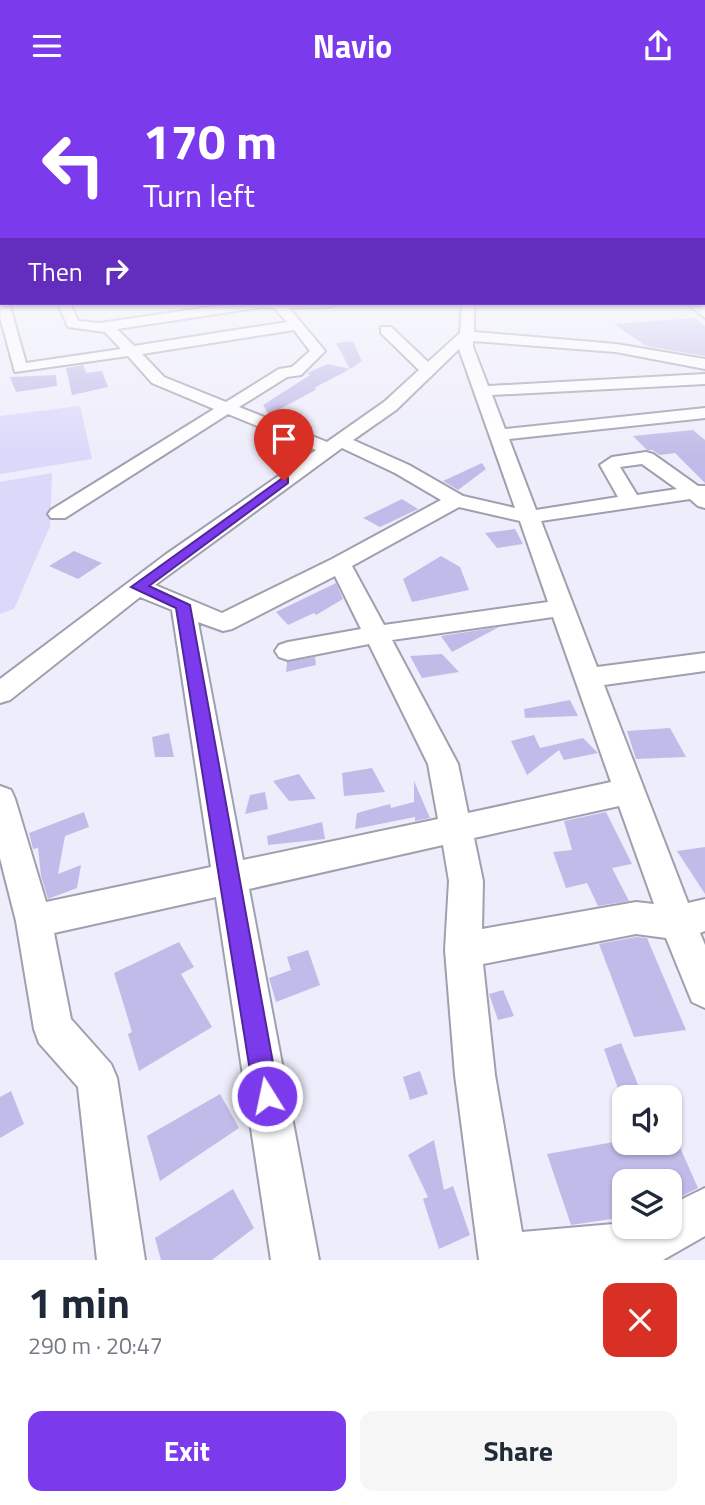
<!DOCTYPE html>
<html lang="en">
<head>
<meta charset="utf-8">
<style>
	body { margin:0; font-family:"Titillium Web",sans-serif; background:#f6f6f7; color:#1f2937; height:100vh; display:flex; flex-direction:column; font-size:26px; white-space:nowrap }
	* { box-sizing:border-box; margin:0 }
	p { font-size:23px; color:#747a83 }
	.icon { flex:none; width:38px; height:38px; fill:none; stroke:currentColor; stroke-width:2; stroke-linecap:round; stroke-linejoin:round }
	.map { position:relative; height:1169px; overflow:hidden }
	.panel { display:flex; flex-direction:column; background:#fff; flex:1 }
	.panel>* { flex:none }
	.banner { position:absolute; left:0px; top:0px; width:705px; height:214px; box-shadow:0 2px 5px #0004; background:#7c3aed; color:#fff; overflow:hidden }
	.fabs { position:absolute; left:612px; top:994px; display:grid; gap:14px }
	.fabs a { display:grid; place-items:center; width:70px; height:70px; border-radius:14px; background:#fff; box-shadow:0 2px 5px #0004; font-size:35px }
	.pin { position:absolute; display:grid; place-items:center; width:60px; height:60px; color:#fff; margin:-72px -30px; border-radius:50% 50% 50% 0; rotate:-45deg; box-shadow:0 0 7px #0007 }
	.pin .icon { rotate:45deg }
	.me { position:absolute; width:77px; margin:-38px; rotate:350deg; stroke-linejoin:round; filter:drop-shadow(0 0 5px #0008) }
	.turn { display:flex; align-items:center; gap:24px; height:147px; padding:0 28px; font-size:32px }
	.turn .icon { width:91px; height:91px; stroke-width:2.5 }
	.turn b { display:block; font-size:49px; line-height:60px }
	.then { display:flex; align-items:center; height:66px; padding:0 28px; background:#0003; gap:14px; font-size:26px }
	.round { display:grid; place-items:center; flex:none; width:74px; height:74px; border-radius:14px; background:#f6f6f7 }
	.summary { display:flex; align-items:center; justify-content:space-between; height:119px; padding:0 28px }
	h1 { font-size:42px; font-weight:700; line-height:52px }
	.button { display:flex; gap:14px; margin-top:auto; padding:14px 28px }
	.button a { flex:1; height:80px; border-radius:14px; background:#7c3aed; color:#fff; font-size:28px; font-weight:700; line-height:80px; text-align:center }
	.button a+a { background:#f6f6f7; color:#1f2937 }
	header { display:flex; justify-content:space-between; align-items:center; height:91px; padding:0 28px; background:#7c3aed; color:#fff; font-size:32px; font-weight:700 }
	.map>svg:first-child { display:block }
	.green { fill:#dcd8fa }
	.building { fill:#c1bbe9 }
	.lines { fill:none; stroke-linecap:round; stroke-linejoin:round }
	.minor-casing { stroke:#a09fad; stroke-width:4 }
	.minor { fill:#fff; fill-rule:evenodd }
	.route { fill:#7c3aed; stroke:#51269a; stroke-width:2 }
</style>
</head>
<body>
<header><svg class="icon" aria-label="menu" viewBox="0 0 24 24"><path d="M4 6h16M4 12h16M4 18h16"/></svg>Navio<svg class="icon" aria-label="share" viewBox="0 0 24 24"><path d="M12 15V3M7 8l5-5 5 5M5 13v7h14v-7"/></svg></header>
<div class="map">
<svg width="705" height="1169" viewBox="0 0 705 1169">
	<rect width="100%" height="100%" fill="#eeedfb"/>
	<!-- green -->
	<g class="green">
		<polygon points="80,315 92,368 0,383 0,325"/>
		<polygon points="52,382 50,435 14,518 0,523 0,391"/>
	</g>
	<!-- building -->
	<g class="building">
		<polygon points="695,227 705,235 705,265 646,255 614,233"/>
		<polygon points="353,250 362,270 350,278 314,297 317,298 269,324 263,314 310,284 307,282 328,273 350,278 336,252"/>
		<polygon points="83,274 86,282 102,280 108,296 72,304 66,277"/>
		<polygon points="56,284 57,295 16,301 10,286"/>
		<polygon points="693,339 705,349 705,392 675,362 660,364 652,359 647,359 633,345"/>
		<polygon points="482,372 486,378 458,399 443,390"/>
		<polygon points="402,408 418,418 380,436 363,427"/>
		<polygon points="515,438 523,453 497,457 485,442"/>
		<polygon points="74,460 102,472 78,488 49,475"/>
		<polygon points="441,465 460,476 469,499 412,511 403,488"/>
		<polygon points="336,492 343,508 316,524 314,522 288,534 276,521"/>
		<polygon points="499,536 452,561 441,545"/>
		<polygon points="442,563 459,581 422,587 410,565"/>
		<polygon points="315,566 316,574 286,581 287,571"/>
		<polygon points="570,609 578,625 525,627 524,618"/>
		<polygon points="670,637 686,666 636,668 627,640"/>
		<polygon points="169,642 174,666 155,666 152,646"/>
		<polygon points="534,644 540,657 583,647 598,662 564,669 559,659 527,684 511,650"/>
		<polygon points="372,677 385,701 344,705 342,682"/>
		<polygon points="299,683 316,708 289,710 273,690"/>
		<polygon points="414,690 430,727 415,730 415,726 355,738 357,722 390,713 391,717 414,711"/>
		<polygon points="265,701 268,718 245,723 250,704"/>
		<polygon points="84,721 89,736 65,745 58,783 81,774 77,797 48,808 41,785 38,757 33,758 29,742"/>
		<polygon points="606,721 632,773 612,777 629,810 598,815 587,792 566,797 553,761 572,759 564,730"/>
		<polygon points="322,731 325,748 268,754 267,745"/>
		<polygon points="705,756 705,803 677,760"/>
		<polygon points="636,846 647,847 686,939 634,946 599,853"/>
		<polygon points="179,851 194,876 181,883 212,936 139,980 128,943 132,941 114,882"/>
		<polygon points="308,859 320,894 276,911 269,887 291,879 287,866"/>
		<polygon points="503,899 514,925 498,929 489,903"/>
		<polygon points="621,952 643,1006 621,1006 604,958"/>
		<polygon points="420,980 428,1003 410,1009 403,986"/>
		<polygon points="11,1000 24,1033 0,1047 0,1006"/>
		<polygon points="220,1003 239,1037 160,1090 147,1045"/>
		<polygon points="434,1049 444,1099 453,1095 470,1144 439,1158 423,1108 428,1106 408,1064"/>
		<polygon points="625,1049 625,1052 678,1052 698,1097 670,1111 670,1090 625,1090 625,1126 571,1134 547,1063"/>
		<polygon points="233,1098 254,1137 212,1169 161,1169 155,1147"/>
	</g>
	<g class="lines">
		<defs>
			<g id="minor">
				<path d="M 2,208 L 2,212 L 9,212 L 26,272 L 121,258 L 105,241 L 68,236 L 58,212 L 70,212 L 78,230 L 100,232 L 238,212 L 336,212 L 330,216 L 289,217 L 325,260 L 301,284 L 287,286 L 239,316 L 327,351 L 384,311 L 419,279 L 381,242 L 381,236 L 391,236 L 428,271 L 460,242 L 462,212 L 474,212 L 474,241 L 616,253 L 705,268 L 705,278 L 616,261 L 473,250 L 473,256 L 488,295 L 705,283 L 705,293 L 492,304 L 505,338 L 705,317 L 705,327 L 509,348 L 536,419 L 618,406 L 600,374 L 612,366 L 646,361 L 653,363 L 698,395 L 705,395 L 705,417 L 698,415 L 690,408 L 541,430 L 597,576 L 705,562 L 705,580 L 604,594 L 688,812 L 705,808 L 705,840 L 700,842 L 705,854 L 705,917 L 692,911 L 666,847 L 636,843 L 483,873 L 495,984 L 522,1141 L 625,1132 L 625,1136 L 670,1136 L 670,1114 L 705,1097 L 705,1145 L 663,1169 L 479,1169 L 455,984 L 445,859 L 449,790 L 443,754 L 249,798 L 319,1169 L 271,1169 L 216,806 L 54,842 L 71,928 L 111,973 L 117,987 L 145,1169 L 97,1169 L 78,996 L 39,952 L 34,938 L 16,830 L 0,767 L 0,695 L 11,699 L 15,708 L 46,811 L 211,776 L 172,519 L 140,506 L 10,609 L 0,612 L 0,588 L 165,464 L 316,359 L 228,323 L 65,427 L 51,427 L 48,423 L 51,419 L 214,318 L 152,292 L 128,265 L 15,281 L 0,226 ZM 263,216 L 274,217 L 287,231 L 134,255 L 117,238 ZM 294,239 L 310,260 L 292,276 L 279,278 L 226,311 L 164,286 L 142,263 ZM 459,258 L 515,417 L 463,405 L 409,374 L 353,349 L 396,319 ZM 342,357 L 395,382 L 441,409 L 332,468 L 222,522 L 155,494 ZM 642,373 L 677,398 L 637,404 L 620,376 ZM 459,416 L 520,430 L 548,511 L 384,534 L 352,475 ZM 335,485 L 361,538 L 288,551 L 279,554 L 275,560 L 279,566 L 288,569 L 369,553 L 428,673 L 438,728 L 243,769 L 198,531 L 223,540 L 232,538 ZM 553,526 L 611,691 L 468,722 L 458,673 L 392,549 ZM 619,715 L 654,813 L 636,811 L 482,838 L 483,790 L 474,747 Z"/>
				<polygon points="686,212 700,212 705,216 705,227"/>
			</g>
		</defs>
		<!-- minor casing -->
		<use href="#minor" class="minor-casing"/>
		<!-- minor -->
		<use href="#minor" class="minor"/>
	</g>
	<!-- sky -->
	<linearGradient id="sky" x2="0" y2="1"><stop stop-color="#8dabdc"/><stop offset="0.55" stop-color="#f7f7fd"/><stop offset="1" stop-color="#f7f7fd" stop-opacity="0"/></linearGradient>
	<rect width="705" height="364" fill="url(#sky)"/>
	<!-- route -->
	<polygon class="route" points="284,386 288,387 288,392 149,495 190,514 279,1005 275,1014 267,1018 258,1014 254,1005 176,517 131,496"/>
</svg>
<div class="fabs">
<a><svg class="icon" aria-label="sound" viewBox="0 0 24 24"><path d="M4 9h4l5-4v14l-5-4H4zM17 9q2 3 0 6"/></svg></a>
<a><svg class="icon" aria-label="layers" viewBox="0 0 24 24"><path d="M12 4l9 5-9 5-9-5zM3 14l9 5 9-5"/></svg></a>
</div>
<div class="pin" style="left:284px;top:390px;background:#d93025"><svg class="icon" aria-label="arrive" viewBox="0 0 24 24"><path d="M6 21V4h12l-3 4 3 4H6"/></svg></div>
<svg class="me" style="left:267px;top:1005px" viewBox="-20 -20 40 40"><circle r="17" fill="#7c3aed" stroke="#fff" stroke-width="3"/><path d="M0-11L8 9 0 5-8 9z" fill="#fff"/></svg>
<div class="banner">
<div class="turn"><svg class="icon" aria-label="left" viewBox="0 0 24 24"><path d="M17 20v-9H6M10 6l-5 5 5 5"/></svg><div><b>170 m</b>Turn left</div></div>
<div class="then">Then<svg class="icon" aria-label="right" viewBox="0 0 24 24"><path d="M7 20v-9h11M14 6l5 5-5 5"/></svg></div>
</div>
</div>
<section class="panel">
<div class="summary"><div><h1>1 min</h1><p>290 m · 20:47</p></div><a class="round" style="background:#d93025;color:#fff"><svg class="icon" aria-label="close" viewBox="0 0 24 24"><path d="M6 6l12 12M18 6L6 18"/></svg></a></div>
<div class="button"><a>Exit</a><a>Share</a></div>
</section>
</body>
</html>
